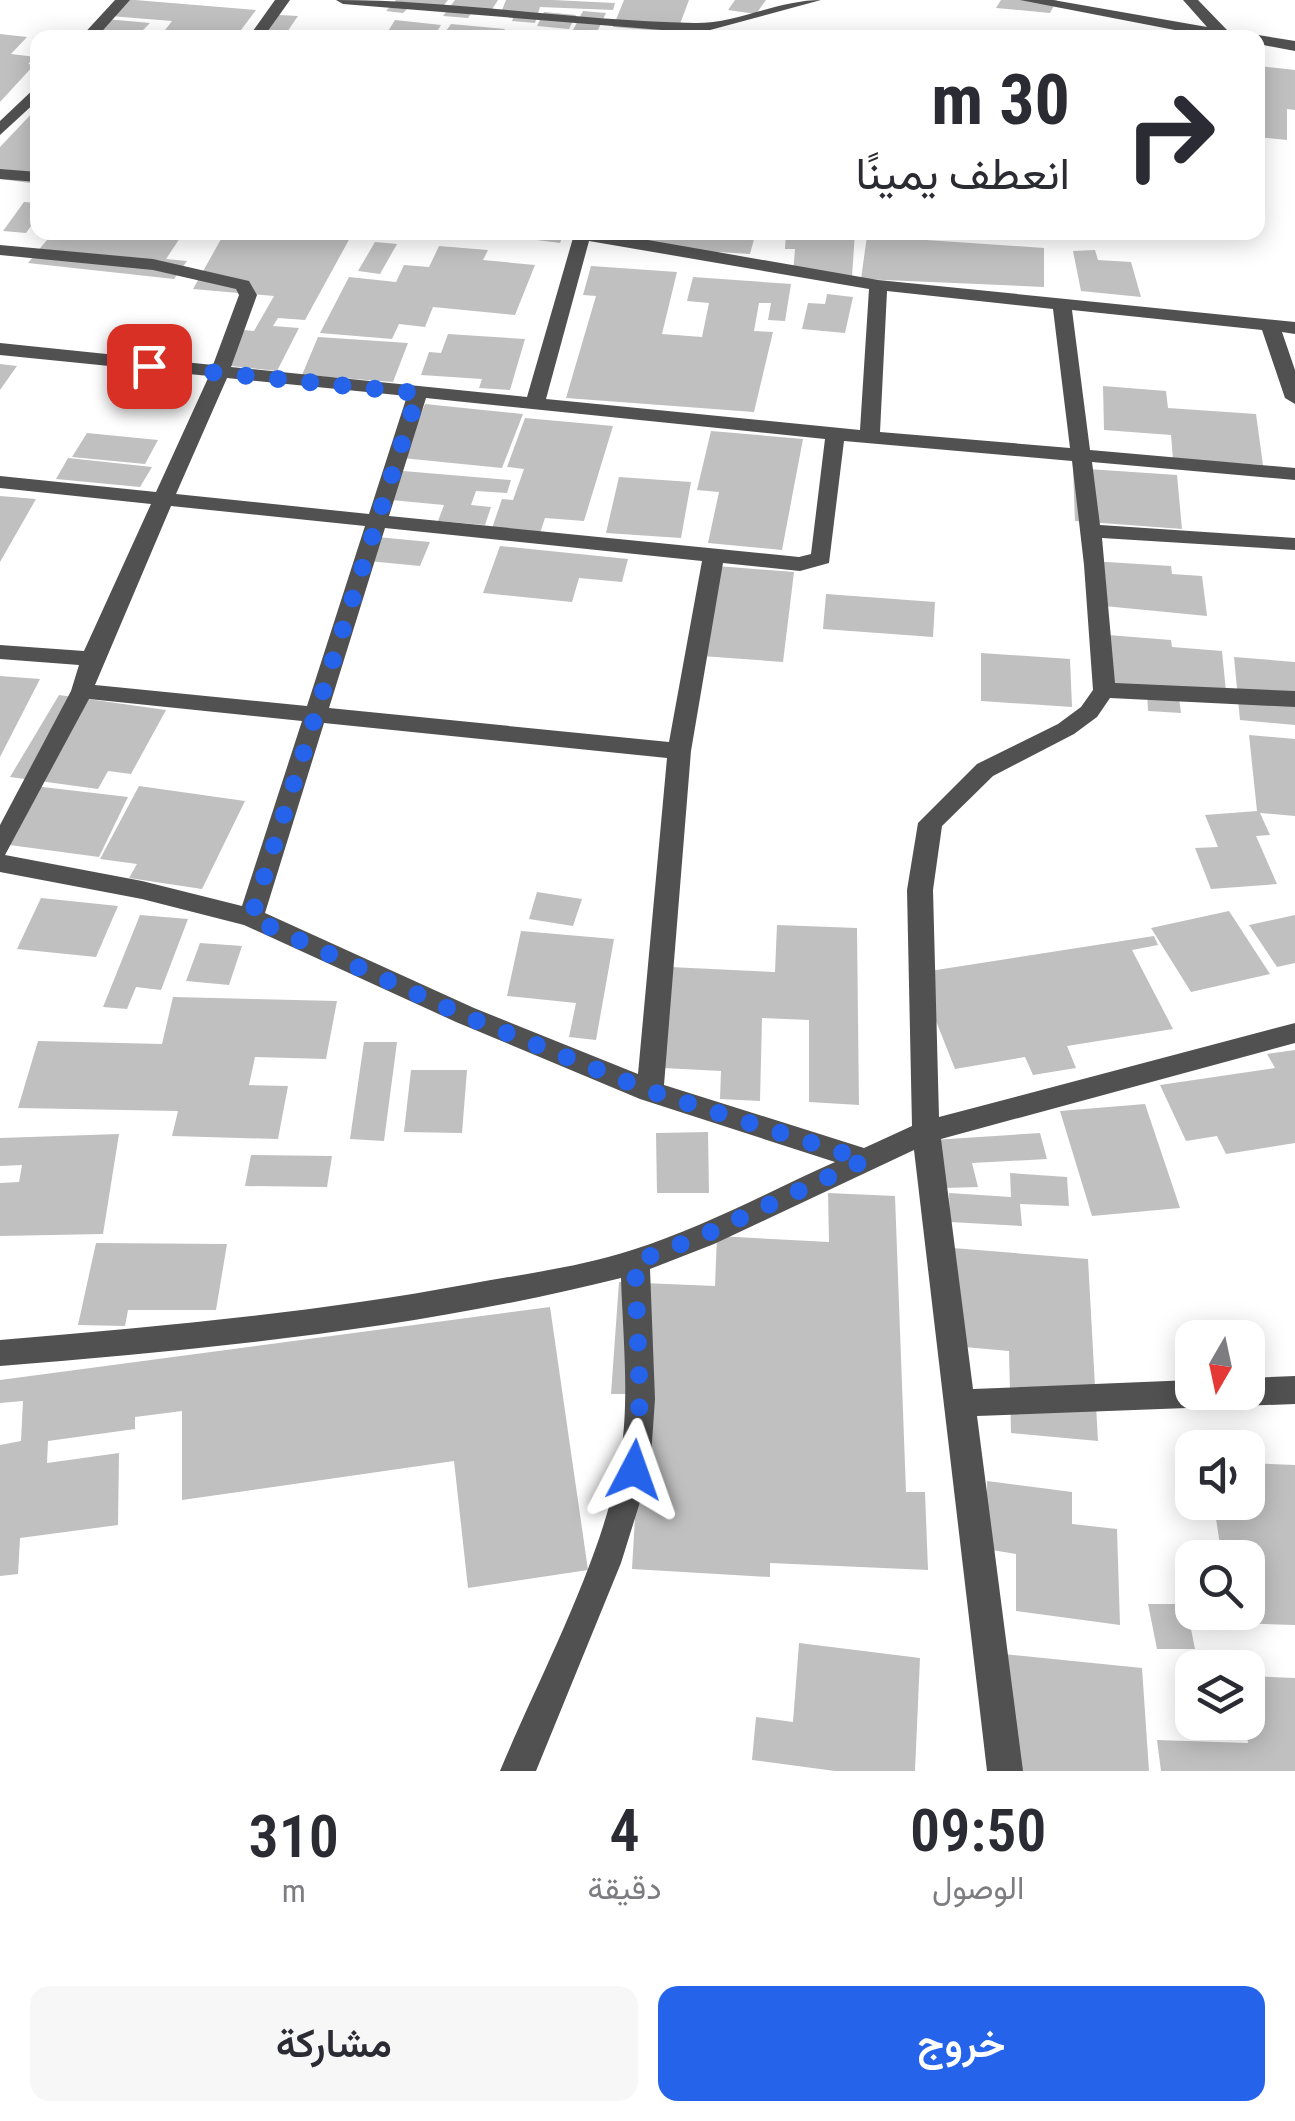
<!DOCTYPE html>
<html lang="ar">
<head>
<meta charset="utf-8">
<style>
	body { margin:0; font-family:"Roboto Condensed",Vazirmatn,sans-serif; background:#f7f7f7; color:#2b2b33; direction:rtl; height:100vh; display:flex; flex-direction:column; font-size:38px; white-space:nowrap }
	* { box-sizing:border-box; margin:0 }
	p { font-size:32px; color:#7c7c81 }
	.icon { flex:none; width:55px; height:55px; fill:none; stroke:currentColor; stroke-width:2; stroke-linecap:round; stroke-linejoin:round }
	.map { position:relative; height:1771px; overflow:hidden; direction:ltr }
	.details { display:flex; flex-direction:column; background:#fff; flex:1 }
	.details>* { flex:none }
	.hud { position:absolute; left:30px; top:30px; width:1235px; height:210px; border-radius:20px; box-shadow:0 5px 25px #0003; direction:rtl; background:#fff; color:#2b2b33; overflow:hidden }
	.needle { width:65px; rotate:189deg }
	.tools { position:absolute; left:1175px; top:1320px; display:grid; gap:20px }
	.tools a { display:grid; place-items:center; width:90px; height:90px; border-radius:20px; background:#fff; box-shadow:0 5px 25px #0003; font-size:50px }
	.pin { position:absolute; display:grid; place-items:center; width:85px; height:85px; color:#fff; margin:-42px; border-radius:20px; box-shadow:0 5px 15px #0006 }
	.me { position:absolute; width:110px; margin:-55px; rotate:4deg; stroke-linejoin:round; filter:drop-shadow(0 0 8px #0008) }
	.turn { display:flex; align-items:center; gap:35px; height:210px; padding:0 30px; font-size:45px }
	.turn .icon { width:130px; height:130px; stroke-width:2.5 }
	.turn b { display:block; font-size:70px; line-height:85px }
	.eta { display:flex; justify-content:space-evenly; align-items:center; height:170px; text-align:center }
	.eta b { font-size:60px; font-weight:600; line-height:70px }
	.action { display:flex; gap:20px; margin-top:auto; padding:20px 30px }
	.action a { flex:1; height:115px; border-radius:20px; background:#2563eb; color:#fff; font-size:40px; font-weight:600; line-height:115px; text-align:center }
	.action a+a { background:#f7f7f7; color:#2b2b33 }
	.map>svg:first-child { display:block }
	.building { fill:#c0c0c0 }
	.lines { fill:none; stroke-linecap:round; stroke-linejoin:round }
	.minor { fill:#515151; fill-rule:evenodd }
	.route { stroke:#2563eb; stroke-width:18; stroke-dasharray:0 32.4 }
</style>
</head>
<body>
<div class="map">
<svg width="1295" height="1771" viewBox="0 0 1295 1771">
	<rect width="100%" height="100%" fill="#fff"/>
	<!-- building -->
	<g class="building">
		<polygon points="123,0 135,0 256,10 235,38 159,38 172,21 110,16"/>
		<polygon points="396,0 448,0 439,11 409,7 403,13 386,11"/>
		<polygon points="455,0 498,0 491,11 474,9 468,18 443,16"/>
		<polygon points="506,0 553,0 615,3 613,10 540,7 535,23 512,21 516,11 502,10"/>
		<polygon points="624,0 689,0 677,32 613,27"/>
		<polygon points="735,0 766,0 756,14 728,10"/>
		<polygon points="1001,0 1057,0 1050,13 996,8"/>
		<polygon points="583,11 606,13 596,34 572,32"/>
		<polygon points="544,12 576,15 569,29 537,26"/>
		<polygon points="279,15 298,16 285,35 266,34"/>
		<polygon points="106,19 150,23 139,34 96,30"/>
		<polygon points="395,20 441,25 433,38 384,38"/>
		<polygon points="451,24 505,29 499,38 441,38"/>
		<polygon points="0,34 27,37 11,54 36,57 28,64 34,65 0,102"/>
		<polygon points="1258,66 1295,70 1295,110 1287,109 1287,140 1258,137"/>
		<polygon points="38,107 38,184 0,179 0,147"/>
		<polygon points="24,202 38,203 38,223 33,223 26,233 3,231"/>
		<polygon points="94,232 184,232 166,259 187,261 174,279 28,263 51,235 88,239"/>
		<polygon points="225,232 351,236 305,320 278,318 273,326 299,328 277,371 213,364 233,329 254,331 274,296 193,289"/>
		<polygon points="475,232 564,232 560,243"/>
		<polygon points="647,232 756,232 750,254 719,252 718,255 641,248"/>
		<polygon points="786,232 855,232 852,277 793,274 795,249 785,249"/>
		<polygon points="867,236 1044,248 1044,287 861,279"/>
		<polygon points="375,242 397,244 380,274 358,271"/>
		<polygon points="439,246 488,250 483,260 535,265 515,315 433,307 425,327 399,324 392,339 320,333 349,277 396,282 404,265 429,267"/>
		<polygon points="1095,250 1098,260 1131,262 1141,297 1081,291 1073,251"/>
		<polygon points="591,266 677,272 662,334 702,337 709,303 687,301 693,277 791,284 785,321 768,320 771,303 759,303 754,331 773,332 754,412 566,398 596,296 583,295"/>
		<polygon points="827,294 853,297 845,333 802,329 808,303 825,304"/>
		<polygon points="448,334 525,339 510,390 479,388 482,379 421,375 429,352 441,353"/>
		<polygon points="318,337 408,343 393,382 302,375"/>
		<polygon points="0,364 17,366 0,390"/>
		<polygon points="1103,386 1166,391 1168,408 1256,414 1263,465 1173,459 1171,435 1104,430"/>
		<polygon points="425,404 523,414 502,468 402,458"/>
		<polygon points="525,418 613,426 584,521 545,518 539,536 491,531 502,499 513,500 524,469 507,467"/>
		<polygon points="711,431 803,439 782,550 708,543 719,492 697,490"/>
		<polygon points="87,433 158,440 145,464 72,457"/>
		<polygon points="68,458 152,467 140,487 56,479"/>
		<polygon points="1073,468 1177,475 1182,529 1075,521"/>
		<polygon points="403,471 511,480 507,493 476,491 471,505 491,507 485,525 438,521 444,505 391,500"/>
		<polygon points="619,477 691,482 681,538 606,533"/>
		<polygon points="0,496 36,499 0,562"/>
		<polygon points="377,537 430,542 420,566 368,561"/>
		<polygon points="500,546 628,559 622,582 579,578 572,602 483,593"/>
		<polygon points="1091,561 1171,566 1172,574 1202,576 1207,616 1094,605"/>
		<polygon points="704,565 794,572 783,662 688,655"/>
		<polygon points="826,594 935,602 933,637 823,629"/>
		<polygon points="1108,635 1171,640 1172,647 1222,651 1227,702 1179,698 1181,713 1148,711 1147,691 1111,688"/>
		<polygon points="981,653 1070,659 1072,707 981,701"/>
		<polygon points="1234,657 1295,662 1295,725 1240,720"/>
		<polygon points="0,676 40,679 0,757"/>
		<polygon points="59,695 166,710 131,774 108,771 98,789 10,777"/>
		<polygon points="1249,735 1295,739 1295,816 1260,813 1270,835 1256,836 1277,884 1211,889 1195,848 1218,847 1205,815 1257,811"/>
		<polygon points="34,786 128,797 99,857 2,844"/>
		<polygon points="139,786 245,801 202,889 129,878 137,864 100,859"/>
		<polygon points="537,892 582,899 573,926 529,919"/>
		<polygon points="41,898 118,906 96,957 17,949"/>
		<polygon points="1229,911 1270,974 1191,992 1151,928"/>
		<polygon points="140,915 188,919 161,990 136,987 127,1009 103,1007"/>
		<polygon points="1295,915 1295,963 1277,967 1249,925"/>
		<polygon points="777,925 857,928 859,1105 809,1102 809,1020 762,1018 760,1101 720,1099 721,1071 663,1068 670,967 775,972"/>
		<polygon points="521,931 614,939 596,1040 569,1037 576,1003 507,996"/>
		<polygon points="1154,936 1158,945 1132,950 1173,1029 1067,1046 1076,1068 1033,1075 1025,1057 955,1069 917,973"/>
		<polygon points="200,943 242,946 229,985 186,981"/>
		<polygon points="173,997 337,1001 326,1059 255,1057 249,1085 288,1086 278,1139 172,1136 178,1111 18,1108 38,1041 162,1044"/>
		<polygon points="364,1042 397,1042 384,1141 350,1139"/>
		<polygon points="1295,1050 1295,1143 1226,1154 1217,1136 1186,1141 1160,1085 1275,1068 1267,1054"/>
		<polygon points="411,1070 467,1070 462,1133 404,1132"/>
		<polygon points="1145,1104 1180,1208 1092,1216 1060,1111"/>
		<polygon points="708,1132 709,1193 657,1193 656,1133"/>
		<polygon points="1040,1133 1047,1159 972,1163 978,1187 944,1188 933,1140"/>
		<polygon points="119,1134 103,1234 0,1236 0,1183 19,1182 22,1165 0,1166 0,1138"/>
		<polygon points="251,1155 332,1156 327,1187 245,1186"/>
		<polygon points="1010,1173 1067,1177 1069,1206 1020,1204 1022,1226 950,1222 949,1193 1011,1197"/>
		<polygon points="828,1193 895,1196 906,1492 925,1492 928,1570 770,1563 770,1577 632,1569 642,1394 611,1394 619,1282 715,1286 717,1236 829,1242"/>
		<polygon points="96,1243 227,1244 216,1310 128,1310 125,1326 78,1325"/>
		<polygon points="953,1248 1088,1259 1098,1441 1011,1433 1009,1351 953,1346"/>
		<polygon points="550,1307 588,1570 468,1588 454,1461 182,1500 182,1411 135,1417 135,1429 48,1441 47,1463 119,1453 118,1525 20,1538 18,1574 0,1576 0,1445 21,1441 23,1401 0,1403 0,1380"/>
		<polygon points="1248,1463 1295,1465 1295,1625 1234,1623 1232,1612 1248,1612 1248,1558 1222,1558 1215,1512 1253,1512"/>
		<polygon points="987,1481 1072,1492 1072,1524 1117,1529 1120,1625 1016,1611 1016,1554 986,1549"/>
		<polygon points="1148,1604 1186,1604 1195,1649 1157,1649"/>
		<polygon points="799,1643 920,1658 915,1771 835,1771 752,1760 756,1717 793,1722"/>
		<polygon points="994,1653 1142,1668 1149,1771 996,1771"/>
		<polygon points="1248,1676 1295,1678 1295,1771 1161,1771 1157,1740 1248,1743 1245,1722"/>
	</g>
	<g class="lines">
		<!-- minor -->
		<g class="minor">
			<polygon points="115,0 130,0 96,38 80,38"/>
			<polygon points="275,0 290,0 263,38 248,38"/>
			<path d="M 336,0 C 456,0 574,21 694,23 C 735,24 778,0 821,0 L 699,33 L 343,4 Z"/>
			<polygon points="1020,0 1053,0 1207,27 1183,0 1198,0 1227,30 1295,41 1295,51 1258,44 1258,38 1216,38"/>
			<polygon points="38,85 38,100 0,135 0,121"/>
			<polygon points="0,169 38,172 38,182 0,179"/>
			<path d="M 560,232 L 602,232 L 878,280 L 1295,322 L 1295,334 L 1282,332 L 1295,370 L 1295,404 L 1285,398 L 1262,330 L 1072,310 L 1090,450 L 1295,468 L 1295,480 L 1092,462 L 1100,525 L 1295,538 L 1295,550 L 1102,538 L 1115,683 L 1295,691 L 1295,707 L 1110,698 L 1097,717 L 1074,734 L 993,776 L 942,826 L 933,890 L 939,1117 L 1295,1023 L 1295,1043 L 941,1139 L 973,1389 L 1192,1380 L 1192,1392 L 1248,1392 L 1248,1378 L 1295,1376 L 1295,1404 L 977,1416 L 1023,1771 L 987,1771 L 914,1150 L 714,1244 L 650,1269 L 655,1399 L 650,1470 L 621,1563 L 536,1771 L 500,1771 C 539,1677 598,1569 618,1470 C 631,1408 623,1341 621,1278 C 417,1329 209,1349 0,1366 L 0,1340 C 157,1327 313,1313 469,1284 C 523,1274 580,1267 632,1250 C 702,1228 768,1192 835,1162 L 640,1099 L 456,1022 L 244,925 L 142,899 L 0,872 L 0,825 L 71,691 L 79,665 L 0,659 L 0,645 L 84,651 L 151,504 L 0,488 L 0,476 L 156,492 L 209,376 L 0,355 L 0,343 L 213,365 L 239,295 L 236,289 L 153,270 L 0,255 L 0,245 L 153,259 L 249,281 L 257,295 L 231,367 L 527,397 L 573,238 ZM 589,241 L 869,289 L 860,430 L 546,399 ZM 887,291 L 1053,309 L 1070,448 L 880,432 ZM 227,378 L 407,396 L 369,514 L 176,494 ZM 426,398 L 825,439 L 811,554 L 799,557 L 389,516 ZM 844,441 L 1072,461 L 1084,565 L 1093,690 L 1081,707 L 1058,724 L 977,764 L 918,823 L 907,890 L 912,1126 L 864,1148 L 664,1085 L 691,751 L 723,563 L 800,571 L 829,563 ZM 171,506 L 365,526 L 307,706 L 95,685 ZM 385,528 L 702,561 L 669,742 L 329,708 ZM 89,699 L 302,721 L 242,906 L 142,881 L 5,855 ZM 324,723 L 667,758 L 638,1074 L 474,1008 L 265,913 Z"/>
		</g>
	</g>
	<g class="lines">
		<!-- route -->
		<polyline class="route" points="149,366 418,393 251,918 465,1016 650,1091 865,1160 704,1235 635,1262 640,1399 634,1470"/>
	</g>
</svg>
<div class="tools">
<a><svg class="needle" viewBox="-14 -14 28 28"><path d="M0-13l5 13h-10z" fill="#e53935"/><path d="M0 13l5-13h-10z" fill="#7c7c81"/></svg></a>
<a><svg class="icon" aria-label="sound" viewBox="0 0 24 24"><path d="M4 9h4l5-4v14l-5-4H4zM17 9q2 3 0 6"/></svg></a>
<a><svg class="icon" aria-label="search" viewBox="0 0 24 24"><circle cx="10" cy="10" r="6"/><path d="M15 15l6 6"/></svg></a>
<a><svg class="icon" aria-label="layers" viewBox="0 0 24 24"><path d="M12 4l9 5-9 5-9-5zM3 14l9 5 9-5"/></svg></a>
</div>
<div class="pin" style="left:149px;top:366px;background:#d93025"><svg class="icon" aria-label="arrive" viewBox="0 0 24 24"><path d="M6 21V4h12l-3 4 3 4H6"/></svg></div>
<svg class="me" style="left:634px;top:1470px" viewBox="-20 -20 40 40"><path d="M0-17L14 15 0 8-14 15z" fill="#2563eb" stroke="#fff" stroke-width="4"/></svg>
<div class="hud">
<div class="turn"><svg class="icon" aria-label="right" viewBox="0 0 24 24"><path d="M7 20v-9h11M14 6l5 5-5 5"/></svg><div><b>30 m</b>انعطف يمينًا</div></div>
</div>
</div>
<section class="details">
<div class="eta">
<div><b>09:50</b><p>الوصول</p></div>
<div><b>4</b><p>دقيقة</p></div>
<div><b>310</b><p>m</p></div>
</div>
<div class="action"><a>خروج</a><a>مشاركة</a></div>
</section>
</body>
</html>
